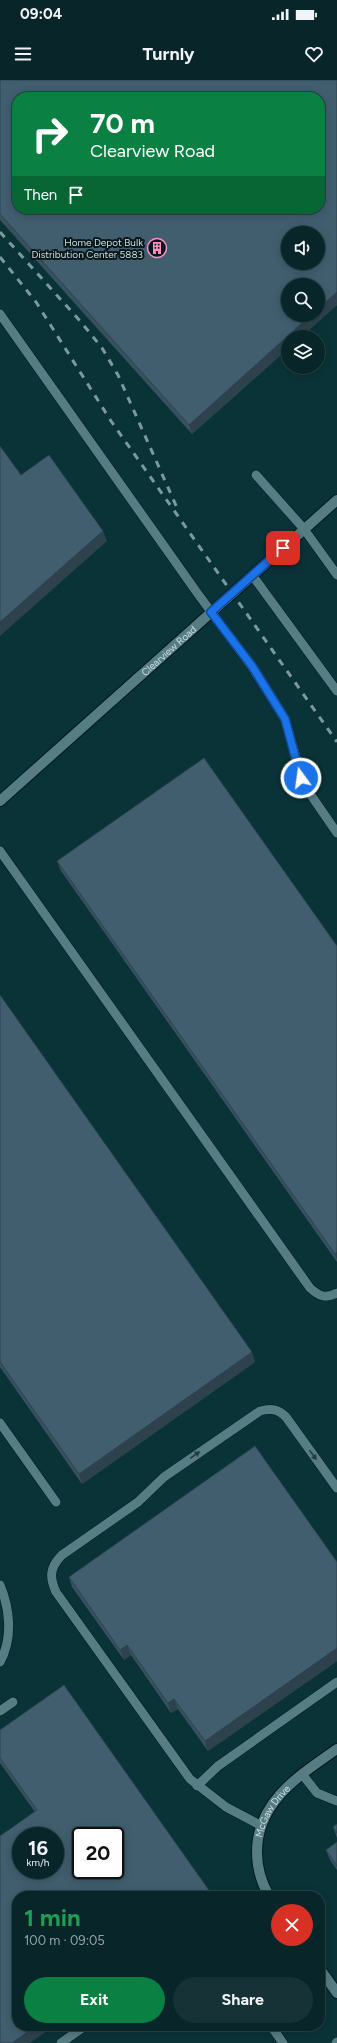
<!DOCTYPE html>
<html lang="en">
<head>
<meta charset="utf-8">
<style>
	body { margin:0; font-family:Figtree,sans-serif; background:#163236; color:#f1f3f6; height:100vh; display:flex; flex-direction:column; font-size:15px; white-space:nowrap }
	* { box-sizing:border-box; margin:0 }
	p { font-size:13px; color:#98a5a8 }
	.icon { flex:none; width:22px; height:22px; fill:none; stroke:currentColor; stroke-width:2; stroke-linecap:round; stroke-linejoin:round }
	.map { position:relative; flex:1; overflow:hidden }
	.drawer { position:absolute; left:12px; top:1811px; width:313px; height:140px; display:flex; flex-direction:column; background:#08262a; border-radius:16px; box-shadow:0 2px 10px #0003,0 0 0 1px #294347 }
	.drawer>* { flex:none }
	.top-card { position:absolute; left:12px; top:12px; width:313px; height:122px; border-radius:16px; box-shadow:0 2px 10px #0003,0 0 0 1px #294347; background:#0b8043; color:#fff; overflow:hidden }
	.controls { position:absolute; left:281px; top:146px; display:grid; gap:8px }
	.controls a { display:grid; place-items:center; width:44px; height:44px; border-radius:50%; background:#08262a; box-shadow:0 2px 10px #0003,0 0 0 1px #294347; font-size:20px }
	.speed { position:absolute; left:12px; top:1747px; display:flex; gap:8px; font-size:20px; font-weight:700; text-align:center }
	.speed>* { display:grid; place-content:center; width:52px; height:52px; border-radius:50%; background:#08262a; box-shadow:0 2px 10px #0003,0 0 0 1px #294347; line-height:1 }
	.speed small { font-size:10px; font-weight:400 }
	.speed .limit { border:2px solid #111; border-radius:6px; background:#fff; color:#111 }
	.pin { position:absolute; display:grid; place-items:center; width:34px; height:34px; color:#fff; margin:-17px; border-radius:8px; box-shadow:0 2px 6px #0006 }
	.me { position:absolute; width:44px; margin:-22px; rotate:346deg; stroke-linejoin:round; filter:drop-shadow(0 0 3px #0008) }
	.turn { display:flex; align-items:center; gap:14px; height:84px; padding:0 12px; font-size:18px }
	.turn .icon { width:52px; height:52px; stroke-width:2.5 }
	.turn b { display:block; font-size:28px; line-height:34px }
	.then { display:flex; align-items:center; height:38px; padding:0 12px; background:#0003; gap:8px; font-size:15px }
	.round { display:grid; place-items:center; flex:none; width:42px; height:42px; border-radius:21px; background:#163236 }
	.headline { display:flex; align-items:center; justify-content:space-between; height:68px; padding:0 12px }
	h1 { font-size:24px; font-weight:700; line-height:30px; color:#1e9e55 }
	.button { display:flex; gap:8px; margin-top:auto; padding:8px 12px }
	.button a { flex:1; height:46px; border-radius:24px; background:#0b8043; color:#fff; font-size:16px; font-weight:700; line-height:46px; text-align:center }
	.button a+a { background:#163236; color:#f1f3f6 }
	.status { display:flex; justify-content:space-between; align-items:center; height:28px; padding:0 20px; background:#08262a; direction:ltr }
	.status svg { height:11px; fill:currentColor }
	header { display:flex; justify-content:space-between; align-items:center; height:52px; padding:0 12px; background:#08262a; font-size:18px; font-weight:700 }
	.map>svg:first-child { display:block }
	.lines { fill:none; stroke-linecap:round; stroke-linejoin:round }
	.lane-casing { stroke:#001a1d; stroke-width:10 }
	.street-casing { stroke:#001a1d; stroke-width:12 }
	.lane { stroke:#567d83; stroke-width:9 }
	.street { stroke:#567d83; stroke-width:10 }
	.rail { stroke:#7c999d; stroke-width:3; stroke-dasharray:7 7; stroke-linecap:butt }
	.wall { fill:#38515f }
	.shaded-wall { fill:#2e424e }
	.building { fill:#415e6f; stroke:#2e424e; fill-rule:evenodd }
	.oneway { fill:#233b3f }
	.route-casing { stroke:#114b97; stroke-width:10 }
	.route { stroke:#1a73e8; stroke-width:7 }
	.labels { text-anchor:middle; dominant-baseline:central; stroke-width:4; stroke-linejoin:round; paint-order:stroke }
	.poi-label { font-size:10px; fill:#cadfe2; stroke:#08181a; text-anchor:end }
	.street-label { font-size:10px; fill:#cadfe2; stroke:#08181a }
</style>
</head>
<body>
<div class="status"><b>09:04</b><svg viewBox="0 0 49 12"><path d="M0 12V9h3v3zM5 12V6h3v6zM10 12V3h3v9zM15 12V0h3v12zM26 1h20v11H26zM47 4h2v5h-2z"/></svg></div>
<header><svg class="icon" aria-label="menu" viewBox="0 0 24 24"><path d="M4 6h16M4 12h16M4 18h16"/></svg>Turnly<svg class="icon" aria-label="heart" viewBox="0 0 24 24"><path d="M12 20l-8-8c-3-5 5-10 8-4 3-6 11-1 8 4z"/></svg></header>
<div class="map">
<svg width="337" height="1963" viewBox="0 0 337 1963">
	<rect width="100%" height="100%" fill="#0a3338"/>
	<g class="lines">
		<defs>
			<g id="lane">
				<polyline points="0,234 198,514 252,587 285,639 304,705 337,753"/>
				<polyline points="256,395 304,449 337,495"/>
				<polyline points="252,495 337,611"/>
				<path d="M 0,771 L 310,1208 C 319,1216 325,1219 337,1213"/>
				<polyline points="0,1343 56,1422"/>
				<path d="M 0,1505 C 10,1529 13,1558 0,1582"/>
				<polyline points="0,1631 13,1622"/>
				<polyline points="302,1694 317,1713 337,1721"/>
				<polyline points="197,1706 218,1686 337,1602"/>
				<path d="M 260,1745 L 226,1727 L 190,1699 L 56,1512 C 49,1497 50,1487 62,1475 L 138,1422 L 164,1397 L 260,1331 C 271,1328 278,1329 286,1337 L 337,1408"/>
				<polyline points="271,1946 283,1963"/>
				<polyline points="61,1963 85,1946"/>
				<polyline points="336,1963 337,1962"/>
			</g>
			<g id="street">
				<path id="s1" d="M 0,721 L 337,420"/>
				<path id="s2" d="M 269,1816 C 261,1802 257,1788 257,1772 C 257,1721 300,1695 337,1669"/>
				<polyline points="320,1889 337,1913"/>
			</g>
		</defs>
		<!-- lane casing -->
		<use href="#lane" class="lane-casing"/>
		<!-- street casing -->
		<use href="#street" class="street-casing"/>
		<!-- lane -->
		<use href="#lane" class="lane"/>
		<!-- street -->
		<use href="#street" class="street"/>
		<!-- rail -->
		<g class="rail">
			<polyline points="0,152 81,242 102,268 118,295 178,430"/>
			<polyline points="0,177 36,222 111,341 337,662"/>
		</g>
	</g>
	<!-- wall -->
	<g class="wall">
		<polygon points="0,0 337,0 337,225 192,354 0,140"/>
		<polygon points="57,781 337,866 337,1182 61,791"/>
		<polygon points="0,915 255,1282 82,1404 0,1287"/>
		<polygon points="337,1482 337,1581 208,1671 178,1629 171,1633 131,1575 124,1580 72,1507 69,1497"/>
		<polygon points="0,1650 213,1816 35,1732 0,1683"/>
		<polygon points="337,1744 337,1758 333,1747"/>
		<polygon points="337,1762 337,1790 330,1780 326,1770"/>
	</g>
	<!-- shaded-wall -->
	<g class="shaded-wall">
		<polygon points="337,212 337,225 301,257 288,257 288,269 192,354 189,345 311,235 318,235 318,229"/>
		<polygon points="103,451 107,461 0,556 0,542"/>
		<polygon points="337,1172 337,1180 335,1174"/>
		<polygon points="252,1272 255,1282 82,1404 79,1394"/>
		<polygon points="127,1565 131,1575 124,1580 120,1570"/>
		<polygon points="337,1568 337,1581 208,1671 205,1661"/>
		<polygon points="174,1619 178,1629 171,1633 168,1623"/>
		<polygon points="36,1946 54,1946 30,1963 12,1963"/>
	</g>
	<!-- building -->
	<g class="building">
		<path d="M 0,0 L 337,0 L 337,212 L 318,229 L 318,205 L 288,205 L 288,235 L 311,235 L 189,345 L 0,134 ZM 17,17 L 320,17 L 320,129 L 17,129 ZM 288,153 L 318,153 L 318,183 L 288,183 Z"/>
		<polygon points="0,366 21,395 49,375 103,451 0,542"/>
		<polygon points="204,678 337,866 337,1172 335,1174 57,781"/>
		<polygon points="0,915 252,1272 79,1394 0,1282"/>
		<polygon points="255,1366 337,1482 337,1568 205,1661 174,1619 168,1623 127,1565 120,1570 69,1497"/>
		<path d="M 64,1605 L 213,1816 L 17,1816 L 17,1946 L 36,1946 L 12,1963 L 0,1963 L 0,1756 L 37,1730 L 0,1678 L 0,1650 ZM 21,1756 L 55,1756 L 55,1790 L 21,1790 ZM 81,1756 L 115,1756 L 115,1790 L 81,1790 Z"/>
		<polygon points="337,1744 337,1753 333,1747"/>
		<polygon points="337,1762 337,1786 326,1770"/>
	</g>
	<!-- one-way arrows -->
	<defs><path id="oneway-solid" d="M-6-.8H1V-3.2L6.5 0L1 3.2V.8H-6Z"/></defs>
	<g class="oneway">
		<use href="#oneway-solid" transform="translate(195 1375) rotate(-35)"/>
		<use href="#oneway-solid" transform="translate(313 1375) rotate(55)"/>
	</g>
	<g class="lines">
		<defs>
			<polyline id="route" points="283,468 211,532 252,586 285,639 301,698"/>
		</defs>
		<!-- route casing -->
		<use href="#route" class="route-casing"/>
		<!-- route -->
		<use href="#route" class="route"/>
	</g>
	<!-- icons -->
	<defs>
		<symbol id="building-ring" viewBox="-11 -11 22 22"><circle r="9.5" fill="#08181a" stroke="#fc8fc2" stroke-width="1.5"/><path d="M-4-6H4V6H1V3H-1V6H-4ZM-2.5-4.3h1.7v1.8h-1.7ZM.8-4.3h1.7v1.8H.8ZM-2.5-1h1.7V.8h-1.7ZM.8-1h1.7V.8H.8Z" fill="#fc8fc2"/></symbol>
	</defs>
	<g fill-rule="evenodd">
		<use href="#building-ring" x="146" y="157" width="22" height="22"/>
	</g>
	<g class="labels">
		<!-- poi labels -->
		<g class="poi-label">
			<text x="143" y="162">Home Depot Bulk<tspan x="143" dy="12">Distribution Center 5883</tspan></text>
		</g>
		<!-- street labels -->
		<g class="street-label">
			<text stroke="none"><textPath href="#s1" startOffset="226">Clearview Road</textPath></text>
			<text stroke="none"><textPath href="#s2" startOffset="91">McGaw Drive</textPath></text>
		</g>
	</g>
</svg>
<div class="controls">
<a><svg class="icon" aria-label="sound" viewBox="0 0 24 24"><path d="M4 9h4l5-4v14l-5-4H4zM17 9q2 3 0 6"/></svg></a>
<a><svg class="icon" aria-label="search" viewBox="0 0 24 24"><circle cx="10" cy="10" r="6"/><path d="M15 15l6 6"/></svg></a>
<a><svg class="icon" aria-label="layers" viewBox="0 0 24 24"><path d="M12 4l9 5-9 5-9-5zM3 14l9 5 9-5"/></svg></a>
</div>
<div class="speed"><div>16<small>km/h</small></div><div class="limit">20</div></div>
<div class="pin" style="left:283px;top:468px;background:#d93025"><svg class="icon" aria-label="arrive" viewBox="0 0 24 24"><path d="M6 21V4h12l-3 4 3 4H6"/></svg></div>
<svg class="me" style="left:301px;top:698px" viewBox="-20 -20 40 40"><circle r="17" fill="#1a73e8" stroke="#fff" stroke-width="3"/><path d="M0-11L8 9 0 5-8 9z" fill="#fff"/></svg>
<div class="top-card">
<div class="turn"><svg class="icon" aria-label="right" viewBox="0 0 24 24"><path d="M7 20v-9h11M14 6l5 5-5 5"/></svg><div><b>70 m</b>Clearview Road</div></div>
<div class="then">Then<svg class="icon" aria-label="arrive" viewBox="0 0 24 24"><path d="M6 21V4h12l-3 4 3 4H6"/></svg></div>
</div>
<section class="drawer">
<div class="headline"><div><h1>1 min</h1><p>100 m · 09:05</p></div><a class="round" style="background:#d93025;color:#fff"><svg class="icon" aria-label="close" viewBox="0 0 24 24"><path d="M6 6l12 12M18 6L6 18"/></svg></a></div>
<div class="button"><a>Exit</a><a>Share</a></div>
</section>
</div>
</body>
</html>
